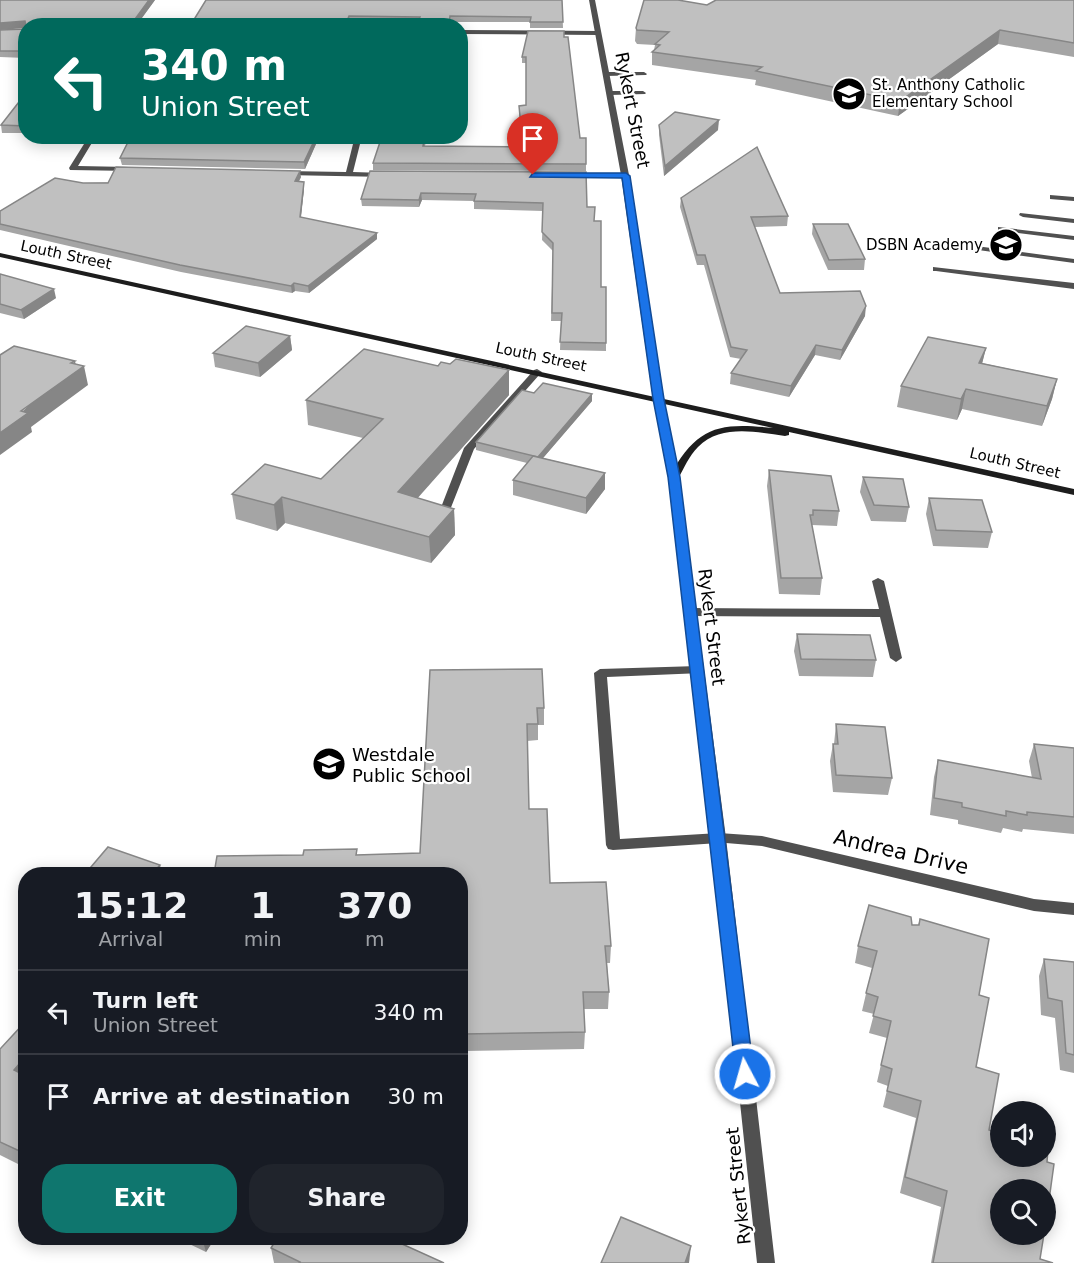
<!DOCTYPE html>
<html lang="en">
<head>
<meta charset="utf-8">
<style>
	body { margin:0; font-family:"DejaVu Sans",sans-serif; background:#20242c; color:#f1f3f6; height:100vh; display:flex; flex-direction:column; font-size:22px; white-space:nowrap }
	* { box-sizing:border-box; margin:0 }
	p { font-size:20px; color:#9ea1a6 }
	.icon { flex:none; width:33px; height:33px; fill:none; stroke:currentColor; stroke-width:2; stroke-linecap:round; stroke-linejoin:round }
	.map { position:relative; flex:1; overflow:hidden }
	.side { position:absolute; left:18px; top:867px; width:450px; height:378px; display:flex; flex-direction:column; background:#171b24; border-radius:24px; box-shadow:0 3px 15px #0003 }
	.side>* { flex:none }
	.banner { position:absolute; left:18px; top:18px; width:450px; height:126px; border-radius:24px; box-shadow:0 3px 15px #0003; background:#00695c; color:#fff; overflow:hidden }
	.fabs { position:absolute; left:990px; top:1101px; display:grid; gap:12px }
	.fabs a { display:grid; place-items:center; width:66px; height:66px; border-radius:50%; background:#171b24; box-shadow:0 3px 15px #0003; font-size:30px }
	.pin { position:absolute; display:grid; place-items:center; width:51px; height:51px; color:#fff; margin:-62px -26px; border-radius:50% 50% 50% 0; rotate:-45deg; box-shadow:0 0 6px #0007 }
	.pin .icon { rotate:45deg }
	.me { position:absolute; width:66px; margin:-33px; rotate:354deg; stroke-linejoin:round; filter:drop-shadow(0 0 4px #0008) }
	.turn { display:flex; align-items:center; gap:21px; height:126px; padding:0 24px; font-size:27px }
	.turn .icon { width:78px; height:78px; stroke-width:2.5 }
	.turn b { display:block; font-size:42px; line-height:51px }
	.eta { display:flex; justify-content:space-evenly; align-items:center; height:102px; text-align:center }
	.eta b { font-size:36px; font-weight:700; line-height:42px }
	.cta { display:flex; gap:12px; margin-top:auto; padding:12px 24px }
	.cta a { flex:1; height:69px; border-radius:24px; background:#0f766e; color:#fff; font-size:24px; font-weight:700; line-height:69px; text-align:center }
	.cta a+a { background:#20242c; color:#f1f3f6 }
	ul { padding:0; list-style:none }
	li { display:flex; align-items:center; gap:18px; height:84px; padding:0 24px; border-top:2px solid #363941 }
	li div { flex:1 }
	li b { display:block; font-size:22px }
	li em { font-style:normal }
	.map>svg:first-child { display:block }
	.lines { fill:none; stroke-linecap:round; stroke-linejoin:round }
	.service { fill:#505050; fill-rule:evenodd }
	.minor { fill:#505050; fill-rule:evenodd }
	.tertiary { fill:#505050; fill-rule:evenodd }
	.secondary { fill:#1d1d1d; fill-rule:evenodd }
	.wall { fill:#a5a5a5 }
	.shaded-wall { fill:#868686 }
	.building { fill:#c0c0c0; stroke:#868686; stroke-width:1.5 }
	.route { fill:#1a73e8; stroke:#114b97; stroke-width:1.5 }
	.labels { text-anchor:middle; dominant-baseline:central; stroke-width:4.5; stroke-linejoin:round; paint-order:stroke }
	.far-poi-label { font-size:15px; fill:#000; stroke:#fff; text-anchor:start }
	.far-street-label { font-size:15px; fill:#000; stroke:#fff }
	.street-label { font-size:18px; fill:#000; stroke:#fff }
	.poi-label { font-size:18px; fill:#000; stroke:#fff; text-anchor:start }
	.near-street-label { font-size:21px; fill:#000; stroke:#fff }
</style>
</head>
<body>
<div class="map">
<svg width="1074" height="1263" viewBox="0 0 1074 1263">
	<rect width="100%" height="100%" fill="#fff"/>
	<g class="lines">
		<!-- service -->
		<g class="service">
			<polygon points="644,72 647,74 646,75 606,76 603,74 606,72"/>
			<polygon points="643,91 646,93 645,94 610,95 607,93 610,91"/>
			<polygon points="1050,195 1074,197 1074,201 1050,199"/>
			<polygon points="1020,213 1074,219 1074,223 1023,217 1019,215"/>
			<polygon points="998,227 1074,236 1074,240 1001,231 998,231"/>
			<polygon points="968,245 1074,259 1074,263 971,249 967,247"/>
			<polygon points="933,267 1074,283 1074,289 936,271 933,271"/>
			<polygon points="537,369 542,372 540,374 474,449 450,510 445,513 441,512 440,510 464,448 534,370"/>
			<polygon points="878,578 884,581 902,658 896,662 890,658 880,617 691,616 685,612 691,608 879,609 872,581"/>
			<polygon points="698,666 702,667 704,670 702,673 607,677 620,839 719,833 724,834 726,838 724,842 719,843 613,850 608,849 606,845 594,673 600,669"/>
		</g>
		<!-- minor -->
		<g class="minor">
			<polygon points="460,30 598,31 601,33 598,35 460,34"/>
			<polygon points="89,136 96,136 78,166 129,167 133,169 132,171 70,170 69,168"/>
			<polygon points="355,136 362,136 353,172 384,173 387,173 387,177 285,175 281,173 285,171 346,172"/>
			<polygon points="567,173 625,173 629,175 625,177 567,177"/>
			<polygon points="719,833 762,836 1034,899 1074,903 1074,915 1034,911 762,846 714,842 712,838 714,834"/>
		</g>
		<!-- tertiary -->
		<polygon class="tertiary" points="589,0 595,0 629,175 663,399 679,477 726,838 775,1263 757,1263 712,838 669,477 653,399 621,175"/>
		<!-- secondary -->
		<path class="secondary" d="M 0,253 L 1074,489 L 1074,495 L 789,432 L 789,435 L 785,436 C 756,432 721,424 698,447 C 689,456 684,468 678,479 L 674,480 L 669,477 C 697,427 717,422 773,428 L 0,257 Z"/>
	</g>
	<!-- wall -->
	<g class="wall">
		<polygon points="0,0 155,0 136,26 26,26 0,30 26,29 26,58 0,57"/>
		<polygon points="562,0 563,28 530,28 530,22 350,22 190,26"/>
		<polygon points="1074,0 1074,57 998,44 898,116 755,85 756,80 652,65 652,52 654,50 655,45 637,44 635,41 636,28 707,5"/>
		<polygon points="564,37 580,138 586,138 586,171 373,170 373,163 426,141 425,146 522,147 519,106 526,105 526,63 522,63 522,57"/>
		<polygon points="26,93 26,133 2,133 1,125"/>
		<polygon points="659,125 718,130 664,176 659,135"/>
		<polygon points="316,144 305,169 122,165 120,158"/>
		<polygon points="370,171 587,207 594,221 601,287 606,287 606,351 560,350 561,321 551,321 553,251 542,240 543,211 474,209 474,201 422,200 419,207 362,206 361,199"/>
		<polygon points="301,177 299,181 304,189 301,218 377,239 309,293 295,291 292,293 181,272 0,230 0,211 83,183"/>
		<polygon points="681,198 788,216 787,226 754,227 780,293 865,316 840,360 815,355 789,397 730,384 731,373 741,359 730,357 704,265 697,265 680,207"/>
		<polygon points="813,224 865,259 864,270 828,270 812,234"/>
		<polygon points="0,274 56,298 24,319 0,313"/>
		<polygon points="290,336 292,350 260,377 215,367 213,353"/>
		<polygon points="986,348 982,363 1057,379 1052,399 1042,426 962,409 957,420 897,407 901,386"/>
		<polygon points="534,393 592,394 592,401 543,458 605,473 605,489 586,514 513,495 513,480 527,463 476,450 476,442"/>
		<polygon points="509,395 417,498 454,509 455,535 431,563 285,523 277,531 236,519 232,494 321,479 363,438 308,425 306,400"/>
		<polygon points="769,470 839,511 837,526 812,525 822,578 820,595 779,594 767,486"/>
		<polygon points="863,477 909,507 906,522 871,521 860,492"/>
		<polygon points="929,498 992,532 988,548 933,546 926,514"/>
		<polygon points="797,634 876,660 873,677 799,676 794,651"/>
		<polygon points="430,670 544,708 544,725 538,725 538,740 527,741 529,809 550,883 611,946 610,963 607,963 609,992 608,1009 584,1009 585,1032 584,1049 464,1051 463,1034 464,1009 460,1009 460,874 303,855 357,849 357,855 420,853"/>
		<polygon points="836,724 892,778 888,795 833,792 830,761 833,744 834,744"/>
		<polygon points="1034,744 1074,748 1074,834 1023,829 1022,832 1003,828 1001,833 958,824 958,820 930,815 934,777 938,760 1032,778 1029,761"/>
		<polygon points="920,919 979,995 976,1067 989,1130 1040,1259 1053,1263 931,1263 941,1207 900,1193 916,1118 883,1107 888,1086 877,1082 887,1038 869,1033 874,1014 862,1011 872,968 855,963 858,946 912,925 918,925"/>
		<polygon points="1044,959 1074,962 1074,1073 1060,1070 1055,1018 1041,1015 1039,976"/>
		<polygon points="26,1021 26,1168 0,1155 0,1049"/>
		<polygon points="177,1238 215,1238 206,1252"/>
		<polygon points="396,1241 444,1263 274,1263 271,1248"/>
	</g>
	<!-- shaded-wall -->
	<g class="shaded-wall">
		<polygon points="149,0 155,0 136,26 130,26"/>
		<polygon points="349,16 350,22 348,26 345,26"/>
		<polygon points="25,21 26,28 0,30 0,23"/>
		<polygon points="1000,30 998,44 898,116 900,101"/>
		<polygon points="719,120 718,130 664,176 665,166"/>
		<polygon points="316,137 316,144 305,169 304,162"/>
		<polygon points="300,171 301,177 296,187 295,181"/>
		<polygon points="304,182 304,189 300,224 300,217"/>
		<polygon points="421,193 422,200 419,207 419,200"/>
		<polygon points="377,233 377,239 309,293 308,286"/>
		<polygon points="294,283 295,291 292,293 291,286"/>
		<polygon points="54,289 56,298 24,319 21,310"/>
		<polygon points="866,306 865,316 840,360 842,350"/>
		<polygon points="290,336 292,350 260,377 258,363"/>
		<polygon points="816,345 815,355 789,397 791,386"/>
		<polygon points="986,348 981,368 979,363"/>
		<polygon points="75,361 77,371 84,366 88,385 31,427 32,432 0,455 0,433"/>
		<polygon points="509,370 509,395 400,518 398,492"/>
		<polygon points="1057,379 1052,399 1042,426 1047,406"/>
		<polygon points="966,389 962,409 957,420 961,399"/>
		<polygon points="592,394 592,401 537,465 537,457"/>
		<polygon points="605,473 605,489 586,514 586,498"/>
		<polygon points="282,497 285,523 277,531 274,505"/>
		<polygon points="454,509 455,535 431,563 429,537"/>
		<polygon points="160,865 162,874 152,874"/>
		<polygon points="26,1056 26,1081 14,1070"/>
		<polygon points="202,1238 215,1238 206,1252"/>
		<polygon points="691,1246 689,1263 685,1263"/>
	</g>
	<!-- building -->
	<g class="building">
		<polygon points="0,0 149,0 130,26 26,26 25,21 0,23"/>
		<polygon points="206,0 562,0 563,22 530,22 531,17 450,16 449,26 416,26 420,17 349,16 345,26 190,26"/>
		<polygon points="644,0 678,0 707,5 716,0 1074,0 1074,43 1000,30 900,101 756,71 762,67 652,52 660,45 655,44 669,32 637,30 636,28"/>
		<polygon points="26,29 26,51 0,51 0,30"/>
		<polygon points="528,31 564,31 564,37 568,37 580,138 586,138 586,164 373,163 382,136 425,136 423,146 523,147 519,106 526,105 526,57 522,57"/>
		<polygon points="26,93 26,126 1,125"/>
		<polygon points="675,112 719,120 665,166 659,125"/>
		<polygon points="131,136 314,136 316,137 304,162 120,158"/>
		<polygon points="757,147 788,216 751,217 780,293 860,291 866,306 842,350 816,345 791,386 731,373 747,350 731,347 705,255 697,255 681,198"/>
		<polygon points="116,167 300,171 295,181 304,182 300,217 377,233 308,286 294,283 291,286 180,265 0,224 0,211 55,178 83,183 108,183"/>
		<polygon points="370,171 586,172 587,207 595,207 594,221 601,221 601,287 606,287 606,343 560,342 562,313 552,313 553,243 542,232 543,203 474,201 476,194 421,193 419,200 361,199"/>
		<polygon points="813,224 848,224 865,259 829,260"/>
		<polygon points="0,274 54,289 21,310 0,304"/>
		<polygon points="246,326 290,336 258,363 213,353"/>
		<polygon points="928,337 986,348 979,363 1057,379 1047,406 966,389 961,399 901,386"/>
		<polygon points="14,346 75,361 71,363 84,366 21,411 28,413 0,433 0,355"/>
		<polygon points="364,349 438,366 441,362 450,364 456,359 509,370 398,492 454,509 429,537 282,497 274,505 232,494 265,464 321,479 383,419 306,400"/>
		<polygon points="543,383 592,394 538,457 476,442 522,390 534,393"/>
		<polygon points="533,456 605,473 586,498 513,480"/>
		<polygon points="769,470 831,476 839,511 813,510 813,515 810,515 822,578 781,578"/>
		<polygon points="863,477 903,479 909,507 874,505"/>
		<polygon points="929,498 982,500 992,532 936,530"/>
		<polygon points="797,634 870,635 876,660 801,659"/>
		<polygon points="542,669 544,708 537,708 538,724 527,724 529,809 547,809 550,883 606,882 611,946 605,946 609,992 583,992 585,1032 463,1034 465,992 460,992 460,874 214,874 217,856 303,855 304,850 357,849 356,855 420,853 430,670"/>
		<polygon points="836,724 885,727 892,778 836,775 833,744 838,744"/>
		<polygon points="1034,744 1074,748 1074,817 1027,812 1027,815 1006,811 1006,816 962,807 962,803 934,798 938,760 1041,779"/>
		<polygon points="108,847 160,865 152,874 85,874"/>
		<polygon points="869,905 911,917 912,925 919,925 920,919 989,939 979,995 989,998 976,1067 999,1074 989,1130 1000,1134 1000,1156 1046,1156 1046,1148 1048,1149 1047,1162 1054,1164 1046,1222 1046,1190 1000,1190 1000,1234 1044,1234 1040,1259 1053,1263 933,1263 947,1191 905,1177 921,1101 887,1091 892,1069 881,1065 891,1021 873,1016 878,997 866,993 877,951 858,946"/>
		<polygon points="1044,959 1074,962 1074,1055 1066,1053 1062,1001 1048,998"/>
		<polygon points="26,1021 26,1056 14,1070 26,1076 26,1154 0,1142 0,1049"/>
		<polygon points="621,1217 691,1246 685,1263 601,1263"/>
		<polygon points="277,1238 392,1238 391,1239 444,1263 299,1263 300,1262 271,1248"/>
	</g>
	<!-- route -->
	<polygon class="route" points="533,173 626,173 630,176 664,399 680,477 754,1074 752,1080 745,1082 738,1080 736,1074 668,477 653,399 622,178 530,177"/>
	<!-- icons -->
	<defs>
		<symbol id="school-disc" viewBox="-11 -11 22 22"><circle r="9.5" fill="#000" stroke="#fff"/><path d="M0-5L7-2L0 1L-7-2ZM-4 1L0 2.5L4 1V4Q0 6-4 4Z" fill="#fff"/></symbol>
	</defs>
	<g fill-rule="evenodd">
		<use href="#school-disc" x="830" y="75" width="38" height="38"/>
		<use href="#school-disc" x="987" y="226" width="38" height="38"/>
		<use href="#school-disc" x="310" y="745" width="38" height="38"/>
	</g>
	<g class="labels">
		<!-- far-poi labels -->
		<g class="far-poi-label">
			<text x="872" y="85">St. Anthony Catholic<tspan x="872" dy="17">Elementary School</tspan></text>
			<text x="983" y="245" text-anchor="end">DSBN Academy</text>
		</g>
		<!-- far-street labels -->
		<g class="far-street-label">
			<text transform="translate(66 255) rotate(12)">Louth Street</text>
			<text transform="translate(541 357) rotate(12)">Louth Street</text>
			<text transform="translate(1015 463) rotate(13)">Louth Street</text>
		</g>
		<!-- street labels -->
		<g class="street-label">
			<text transform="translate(633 110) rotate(79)">Rykert Street</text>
			<text transform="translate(712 627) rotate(83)">Rykert Street</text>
			<text transform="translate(738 1186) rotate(-96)">Rykert Street</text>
		</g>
		<!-- poi labels -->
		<g class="poi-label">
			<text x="352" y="754">Westdale<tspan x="352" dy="21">Public School</tspan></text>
		</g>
		<!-- near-street labels -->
		<g class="near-street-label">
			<text transform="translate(901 852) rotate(13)">Andrea Drive</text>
		</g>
	</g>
</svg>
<div class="fabs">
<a><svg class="icon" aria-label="sound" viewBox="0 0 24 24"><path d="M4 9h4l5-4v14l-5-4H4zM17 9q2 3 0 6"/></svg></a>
<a><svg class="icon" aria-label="search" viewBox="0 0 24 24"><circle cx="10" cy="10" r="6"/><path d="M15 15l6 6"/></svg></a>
</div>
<div class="pin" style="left:533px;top:175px;background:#d93025"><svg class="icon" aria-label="arrive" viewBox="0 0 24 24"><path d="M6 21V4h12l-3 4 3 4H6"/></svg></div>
<svg class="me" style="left:745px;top:1074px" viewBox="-20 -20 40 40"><circle r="17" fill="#1a73e8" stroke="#fff" stroke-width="3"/><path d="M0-11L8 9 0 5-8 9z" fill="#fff"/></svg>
<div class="banner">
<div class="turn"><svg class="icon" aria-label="left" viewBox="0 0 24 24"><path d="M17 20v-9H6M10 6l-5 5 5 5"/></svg><div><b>340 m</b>Union Street</div></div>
</div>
<section class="side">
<div class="eta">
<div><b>15:12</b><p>Arrival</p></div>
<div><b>1</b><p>min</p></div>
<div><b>370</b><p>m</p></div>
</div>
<ul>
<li><svg class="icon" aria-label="left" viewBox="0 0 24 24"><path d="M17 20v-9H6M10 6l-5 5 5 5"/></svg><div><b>Turn left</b><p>Union Street</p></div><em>340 m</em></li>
<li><svg class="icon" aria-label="arrive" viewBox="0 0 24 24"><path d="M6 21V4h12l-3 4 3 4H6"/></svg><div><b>Arrive at destination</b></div><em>30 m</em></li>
</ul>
<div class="cta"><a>Exit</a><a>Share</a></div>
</section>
</div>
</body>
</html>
